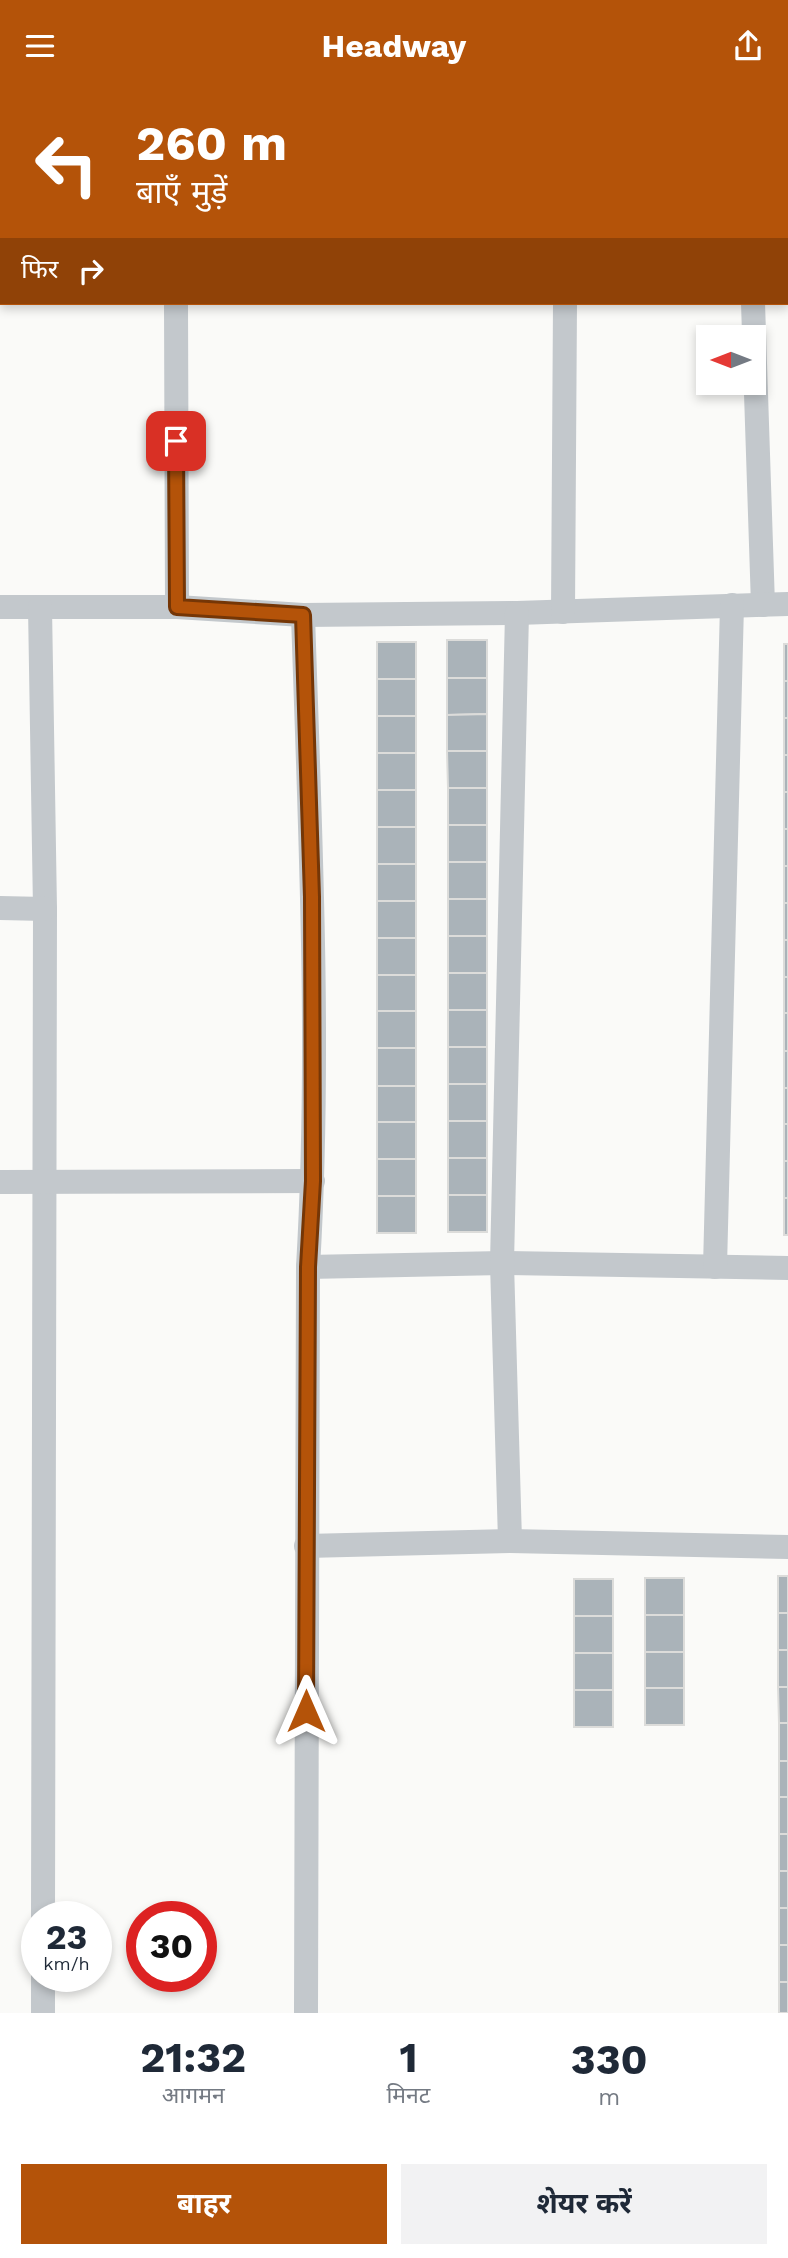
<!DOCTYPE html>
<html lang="hi">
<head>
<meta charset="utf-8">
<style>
	body { margin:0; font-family:"Work Sans","Noto Sans Devanagari",sans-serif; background:#f2f2f3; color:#1f2937; height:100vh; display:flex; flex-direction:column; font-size:26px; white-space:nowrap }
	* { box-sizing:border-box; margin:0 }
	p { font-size:23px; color:#747a83 }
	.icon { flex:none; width:38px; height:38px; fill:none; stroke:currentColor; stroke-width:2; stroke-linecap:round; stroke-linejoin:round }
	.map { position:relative; height:1922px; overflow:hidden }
	.sheet { display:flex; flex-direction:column; background:#fff; flex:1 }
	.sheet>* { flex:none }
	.banner { position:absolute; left:0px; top:0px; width:789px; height:214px; box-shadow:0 4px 10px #0003; background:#b45309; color:#fff; overflow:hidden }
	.needle { width:46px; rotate:270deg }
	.tools { position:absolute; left:696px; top:234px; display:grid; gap:14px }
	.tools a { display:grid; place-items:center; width:70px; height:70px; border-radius:0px; background:#fff; box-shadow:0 4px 10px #0003; font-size:35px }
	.speed { position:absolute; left:21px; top:1810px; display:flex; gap:14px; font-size:35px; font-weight:700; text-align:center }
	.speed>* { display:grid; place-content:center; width:91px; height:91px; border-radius:50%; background:#fff; box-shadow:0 4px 10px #0003; line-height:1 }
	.speed small { font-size:18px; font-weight:400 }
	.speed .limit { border:10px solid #d22; background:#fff; color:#111 }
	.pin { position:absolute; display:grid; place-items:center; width:60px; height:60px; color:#fff; margin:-30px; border-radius:14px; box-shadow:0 4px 10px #0006 }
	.me { position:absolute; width:77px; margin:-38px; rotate:0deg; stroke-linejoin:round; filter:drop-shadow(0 0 5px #0008) }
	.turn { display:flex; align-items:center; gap:24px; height:147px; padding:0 21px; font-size:32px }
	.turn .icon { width:91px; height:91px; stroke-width:2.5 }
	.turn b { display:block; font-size:49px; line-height:60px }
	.then { display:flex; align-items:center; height:66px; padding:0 21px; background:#0003; gap:14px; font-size:26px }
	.eta { display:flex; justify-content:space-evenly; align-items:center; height:119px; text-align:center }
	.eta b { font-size:42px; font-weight:700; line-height:49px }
	.primary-button { display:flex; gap:14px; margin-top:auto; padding:14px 21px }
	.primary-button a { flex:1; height:80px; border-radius:0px; background:#b45309; color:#fff; font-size:28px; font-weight:700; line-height:80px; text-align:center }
	.primary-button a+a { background:#f2f2f3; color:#1f2937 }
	header { display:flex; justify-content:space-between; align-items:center; height:91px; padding:0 21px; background:#b45309; color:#fff; font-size:32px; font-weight:700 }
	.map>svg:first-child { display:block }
	.building { fill:#aab3b9; stroke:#dcdcda; stroke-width:2 }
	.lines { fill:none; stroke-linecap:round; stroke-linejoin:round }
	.street { stroke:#c3c8cc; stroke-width:24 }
	.route-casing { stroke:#753606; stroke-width:18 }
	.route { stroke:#b45309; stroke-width:12 }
</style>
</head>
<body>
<header><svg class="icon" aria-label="menu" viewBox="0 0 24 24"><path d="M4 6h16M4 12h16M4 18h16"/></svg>Headway<svg class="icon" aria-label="share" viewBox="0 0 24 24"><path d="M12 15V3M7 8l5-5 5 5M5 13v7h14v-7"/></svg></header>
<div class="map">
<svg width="788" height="1922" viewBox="0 0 788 1922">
	<rect width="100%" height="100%" fill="#fafaf8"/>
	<!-- building -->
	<g class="building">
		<rect x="447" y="549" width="40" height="38"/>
		<rect x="377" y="551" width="39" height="37"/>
		<rect x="784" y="553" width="4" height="37"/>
		<polygon points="447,587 487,587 487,623 447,624"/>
		<rect x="377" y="588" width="39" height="37"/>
		<rect x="784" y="590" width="4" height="37"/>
		<polygon points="487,623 487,660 447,660 447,624"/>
		<rect x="377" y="625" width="39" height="37"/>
		<rect x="784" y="627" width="4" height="37"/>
		<polygon points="447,660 487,660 487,697 448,697"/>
		<rect x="377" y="662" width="39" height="37"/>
		<rect x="784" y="664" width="4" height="37"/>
		<rect x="448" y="697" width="39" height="37"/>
		<rect x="377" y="699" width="39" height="37"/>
		<rect x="784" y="701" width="4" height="37"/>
		<rect x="448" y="734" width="39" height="37"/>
		<rect x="377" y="736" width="39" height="37"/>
		<rect x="784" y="738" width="4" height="37"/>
		<rect x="448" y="771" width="39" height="37"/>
		<rect x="377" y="773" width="39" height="37"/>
		<rect x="784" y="775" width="4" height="37"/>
		<rect x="448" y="808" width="39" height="37"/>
		<rect x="377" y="810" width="39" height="37"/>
		<rect x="784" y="812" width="4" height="37"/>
		<rect x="448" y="845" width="39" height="37"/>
		<rect x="377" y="847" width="39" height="37"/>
		<rect x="784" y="849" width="4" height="37"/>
		<rect x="448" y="882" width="39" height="37"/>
		<rect x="377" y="884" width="39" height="36"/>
		<rect x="784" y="886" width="4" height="36"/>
		<rect x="448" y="919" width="39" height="37"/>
		<rect x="377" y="920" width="39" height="37"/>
		<rect x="784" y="922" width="4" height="38"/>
		<rect x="448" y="956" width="39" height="37"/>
		<rect x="377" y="957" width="39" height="38"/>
		<rect x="784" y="960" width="4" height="37"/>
		<rect x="448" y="993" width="39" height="37"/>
		<rect x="377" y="995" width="39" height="36"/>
		<rect x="784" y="997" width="4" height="36"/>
		<rect x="448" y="1030" width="39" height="37"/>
		<rect x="377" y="1031" width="39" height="37"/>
		<rect x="784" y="1033" width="4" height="37"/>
		<rect x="448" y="1067" width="39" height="37"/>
		<rect x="377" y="1068" width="39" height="37"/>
		<rect x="784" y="1070" width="4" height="37"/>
		<rect x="448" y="1104" width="39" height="37"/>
		<rect x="377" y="1105" width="39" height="37"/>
		<rect x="784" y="1107" width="4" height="37"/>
		<rect x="778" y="1485" width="10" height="37"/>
		<rect x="645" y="1487" width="39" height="37"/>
		<rect x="574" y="1488" width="39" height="37"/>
		<rect x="778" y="1522" width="10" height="37"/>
		<rect x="645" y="1524" width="39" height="37"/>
		<rect x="574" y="1525" width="39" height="37"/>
		<rect x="778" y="1559" width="10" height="37"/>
		<rect x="645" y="1561" width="39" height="36"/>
		<rect x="574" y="1562" width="39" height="37"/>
		<polygon points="778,1596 788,1596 788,1632 779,1632"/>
		<rect x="645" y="1597" width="39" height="37"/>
		<rect x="574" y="1599" width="39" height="37"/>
		<rect x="779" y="1632" width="9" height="38"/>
		<rect x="779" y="1670" width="9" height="36"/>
		<rect x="779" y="1706" width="9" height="37"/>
		<rect x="779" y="1743" width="9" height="37"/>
		<rect x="779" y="1780" width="9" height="37"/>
		<rect x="779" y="1817" width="9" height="37"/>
		<rect x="779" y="1854" width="9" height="37"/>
		<rect x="779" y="1891" width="9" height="31"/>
	</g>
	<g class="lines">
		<!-- street -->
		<g class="street">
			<polyline points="175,0 175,2"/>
			<polyline points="565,0 566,2"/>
			<polyline points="784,2 784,0"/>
			<polyline points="176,212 177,516"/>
			<polyline points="753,212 763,514"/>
			<polyline points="0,516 177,516 303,524 517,522 788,513"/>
			<polyline points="40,516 45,818 43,1825"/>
			<polyline points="563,521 565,212"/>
			<path d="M 303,524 C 310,741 321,959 308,1176 L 306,1922"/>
			<polyline points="0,817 45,818"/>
			<polyline points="0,1091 313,1090"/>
			<polyline points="308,1176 502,1172 788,1177"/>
			<polyline points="715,1176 732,514"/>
			<polyline points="510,1450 502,1172 517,522"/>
			<polyline points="306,1455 510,1450 788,1456"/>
			<polyline points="43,1885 43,1922"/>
		</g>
	</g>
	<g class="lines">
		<defs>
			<polyline id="route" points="176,350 177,516 303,524 312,806 313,1090 308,1176 306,1620"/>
		</defs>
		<!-- route casing -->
		<use href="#route" class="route-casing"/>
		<!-- route -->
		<use href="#route" class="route"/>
	</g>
</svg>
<div class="tools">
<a><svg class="needle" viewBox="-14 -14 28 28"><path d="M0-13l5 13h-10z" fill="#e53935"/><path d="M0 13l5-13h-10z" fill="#747a83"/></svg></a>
</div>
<div class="speed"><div>23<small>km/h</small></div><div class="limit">30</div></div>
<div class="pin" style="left:176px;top:350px;background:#d93025"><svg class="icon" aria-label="arrive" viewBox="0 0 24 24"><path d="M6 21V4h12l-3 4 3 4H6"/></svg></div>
<svg class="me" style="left:306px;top:1620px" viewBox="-20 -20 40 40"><path d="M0-17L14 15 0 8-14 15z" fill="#b45309" stroke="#fff" stroke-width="4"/></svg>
<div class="banner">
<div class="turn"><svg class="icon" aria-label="left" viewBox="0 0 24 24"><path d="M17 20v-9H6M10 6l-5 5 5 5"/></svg><div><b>260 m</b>बाएँ मुड़ें</div></div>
<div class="then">फिर<svg class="icon" aria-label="right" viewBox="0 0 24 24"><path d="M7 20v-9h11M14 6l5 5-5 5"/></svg></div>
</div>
</div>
<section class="sheet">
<div class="eta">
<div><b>21:32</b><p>आगमन</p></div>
<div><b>1</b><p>मिनट</p></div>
<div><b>330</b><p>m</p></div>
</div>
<div class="primary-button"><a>बाहर</a><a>शेयर करें</a></div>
</section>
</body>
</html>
